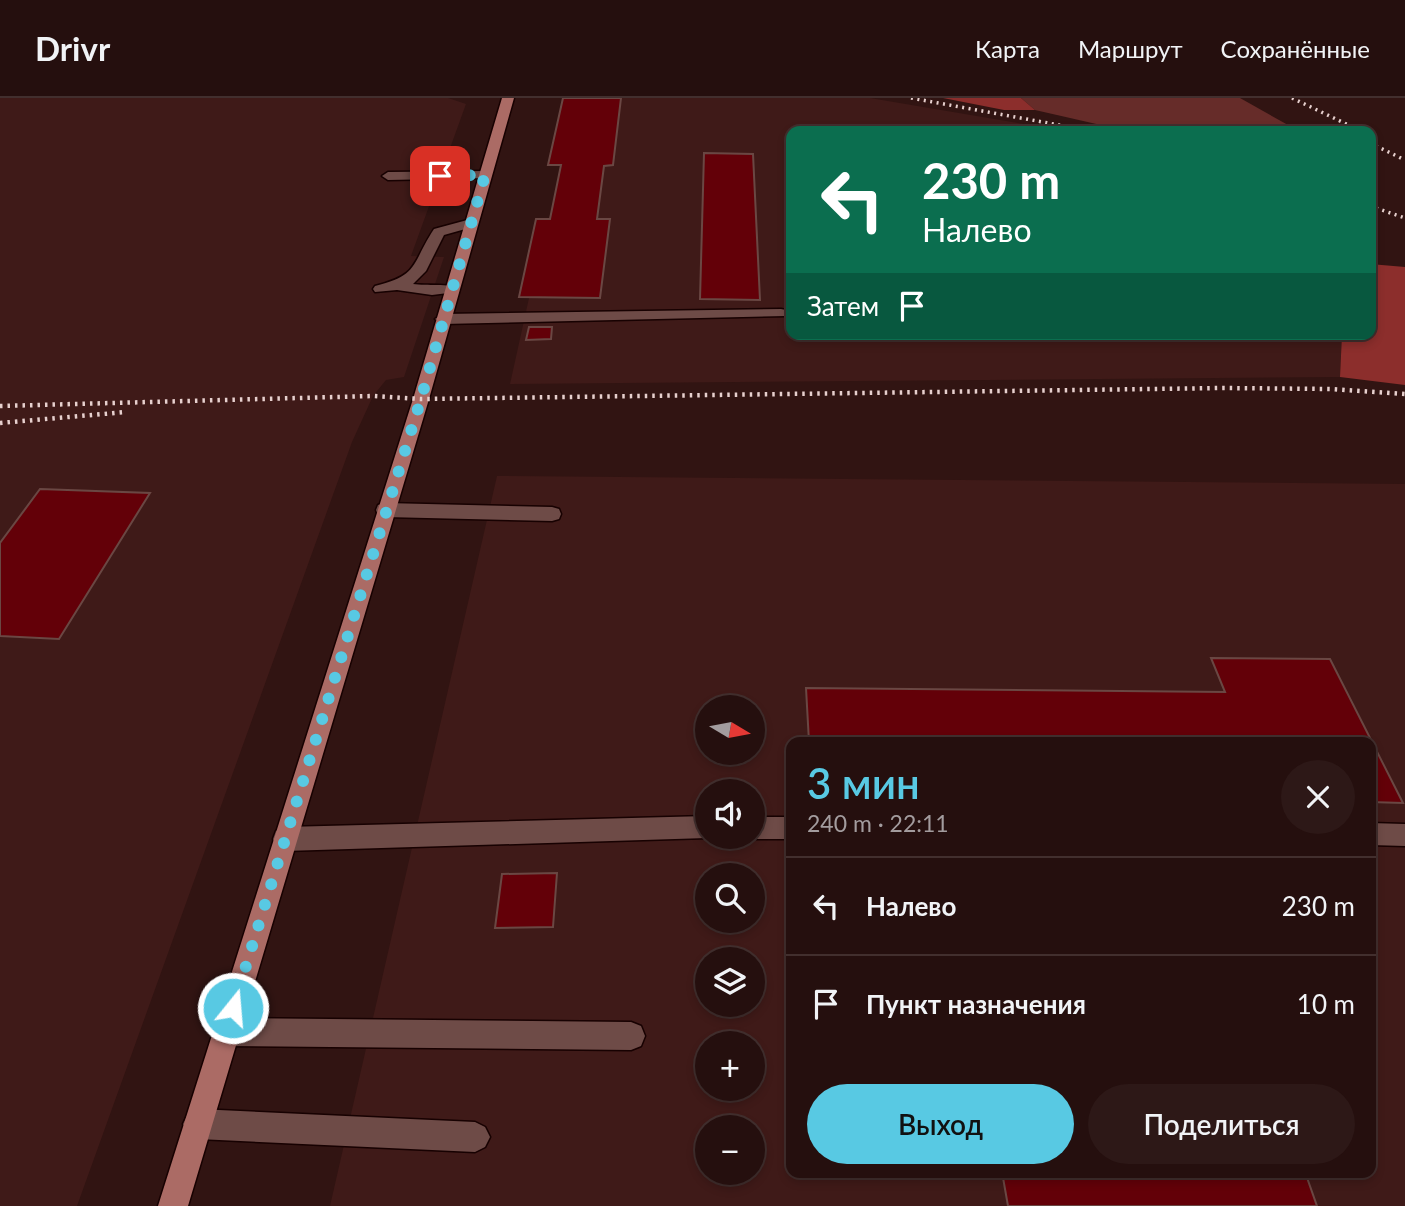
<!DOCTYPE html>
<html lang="ru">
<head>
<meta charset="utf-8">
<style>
	body { margin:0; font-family:Lato,sans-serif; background:#2d1817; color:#f1f3f6; height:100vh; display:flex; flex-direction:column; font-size:26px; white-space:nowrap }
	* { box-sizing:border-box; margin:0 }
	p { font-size:23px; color:#a39c9e }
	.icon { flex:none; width:38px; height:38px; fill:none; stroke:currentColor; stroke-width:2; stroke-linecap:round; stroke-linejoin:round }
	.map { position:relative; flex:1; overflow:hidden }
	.sheet { position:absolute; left:786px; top:639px; width:590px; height:441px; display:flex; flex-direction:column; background:#250f0e; border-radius:14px; box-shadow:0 4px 10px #0003,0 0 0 2px #422f2e }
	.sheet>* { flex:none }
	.guide { position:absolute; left:786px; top:28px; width:590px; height:214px; border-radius:14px; box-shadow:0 4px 10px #0003,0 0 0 2px #422f2e; background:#0b6e4f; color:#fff; overflow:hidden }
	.needle { width:46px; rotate:100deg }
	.buttons { position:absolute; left:695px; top:597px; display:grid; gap:14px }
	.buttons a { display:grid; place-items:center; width:70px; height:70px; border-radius:50%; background:#250f0e; box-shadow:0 4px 10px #0003,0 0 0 2px #422f2e; font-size:35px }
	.pin { position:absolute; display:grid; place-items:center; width:60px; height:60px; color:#fff; margin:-30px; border-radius:14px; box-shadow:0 4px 10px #0006 }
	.me { position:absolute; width:77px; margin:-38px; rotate:17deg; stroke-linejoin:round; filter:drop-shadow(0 0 5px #0008) }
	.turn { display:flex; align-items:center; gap:24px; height:147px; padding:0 21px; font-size:32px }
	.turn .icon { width:91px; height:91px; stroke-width:2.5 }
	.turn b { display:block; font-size:49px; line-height:60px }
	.then { display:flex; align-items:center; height:66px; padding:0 21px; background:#0003; gap:14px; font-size:26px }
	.round { display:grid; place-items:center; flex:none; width:74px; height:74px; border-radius:37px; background:#2d1817 }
	.overview { display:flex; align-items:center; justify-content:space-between; height:119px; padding:0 21px }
	h1 { font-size:42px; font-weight:600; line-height:52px; color:#58c9e3 }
	.action { display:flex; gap:14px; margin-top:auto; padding:14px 21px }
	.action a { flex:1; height:80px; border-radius:42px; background:#58c9e3; color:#111; font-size:28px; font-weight:600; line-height:80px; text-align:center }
	.action a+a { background:#2d1817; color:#f1f3f6 }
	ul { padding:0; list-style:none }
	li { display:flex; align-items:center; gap:21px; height:98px; padding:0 21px; border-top:2px solid #422f2e }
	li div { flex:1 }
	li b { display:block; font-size:26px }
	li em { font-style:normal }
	header { display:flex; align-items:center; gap:42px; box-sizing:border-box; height:98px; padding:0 35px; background:#250f0e; border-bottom:2px solid #422f2e }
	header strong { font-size:33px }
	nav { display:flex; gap:38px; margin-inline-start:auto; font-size:24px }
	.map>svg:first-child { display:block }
	.built { fill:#3f1a18; fill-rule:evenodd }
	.green { fill:#662c29 }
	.forest { fill:#8c2e2c }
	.building { fill:#630008; stroke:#6a4743; stroke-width:2 }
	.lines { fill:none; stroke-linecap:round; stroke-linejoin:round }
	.lane-casing { stroke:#170101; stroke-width:3 }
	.primary-casing { stroke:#170101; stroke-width:3 }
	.lane { fill:#6e4b47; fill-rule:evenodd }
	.primary { fill:#ab6b65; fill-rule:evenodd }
	.rail-far1 { stroke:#e7d0ce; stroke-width:3.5; stroke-dasharray:2 4.5; stroke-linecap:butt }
	.rail { stroke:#e7d0ce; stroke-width:4.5; stroke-dasharray:2.5 5; stroke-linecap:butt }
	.route { stroke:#58c9e3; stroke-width:12; stroke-dasharray:0 21.6 }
</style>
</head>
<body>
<header>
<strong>Drivr</strong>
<nav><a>Карта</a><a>Маршрут</a><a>Сохранённые</a></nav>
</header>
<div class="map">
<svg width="1405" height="1108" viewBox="0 0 1405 1108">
	<rect width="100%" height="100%" fill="#311412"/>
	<!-- built -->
	<g class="built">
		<polygon points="0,0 448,0 466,6 411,158 444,159 404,279 386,282 373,298 352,344 77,1108 0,1108"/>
		<polygon points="563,0 870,0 1065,33 791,33 791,236 1342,236 1340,279 510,286 529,200 519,199 536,121 550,121 561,68 548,67"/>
		<path d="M 497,378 L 1405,386 L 1405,1108 L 330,1108 ZM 707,609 L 752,609 L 752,654 L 707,654 ZM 791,644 L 1370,644 L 1370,1074 L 791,1074 ZM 707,693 L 752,693 L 752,738 L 707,738 ZM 707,777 L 752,777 L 752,822 L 707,822 ZM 707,861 L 752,861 L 752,906 L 707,906 ZM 707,945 L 752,945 L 752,990 L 707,990 ZM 707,1029 L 752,1029 L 752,1074 L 707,1074 Z"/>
	</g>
	<!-- green -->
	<polygon class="green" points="1021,0 1240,0 1288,27 1280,33 1127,33 1035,12"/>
	<!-- forest -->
	<g class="forest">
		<polygon points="943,0 1021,0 1035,12 1004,12"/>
		<polygon points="1370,166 1405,169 1405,287 1340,279 1342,236 1370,236"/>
	</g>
	<!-- building -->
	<g class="building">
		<polygon points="563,0 621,0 613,67 604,68 597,121 610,121 600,200 519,199 536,121 550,121 561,67 548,67"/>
		<polygon points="704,55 753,56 760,202 700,201"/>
		<polygon points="529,229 552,229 551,241 526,242"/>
		<polygon points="40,391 150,395 59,541 0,538 0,445"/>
		<polygon points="1211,560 1330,561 1403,705 1370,704 1370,644 809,644 806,590 1225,594"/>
		<polygon points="557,775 553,829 495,830 502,776"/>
		<polygon points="1002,1074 1305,1074 1317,1108 1008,1108"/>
	</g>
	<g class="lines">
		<defs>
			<g id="lane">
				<polygon points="485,73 491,77 489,80 388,82 382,78 388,74"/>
				<path d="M 471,121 L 478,125 L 476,128 L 444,137 L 426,173 L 413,186 C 426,188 450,185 458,191 L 456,194 L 432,197 L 397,192 L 375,194 L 373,191 L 375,188 C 420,177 411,166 434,131 Z"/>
				<polygon points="781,211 786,212 788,215 786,218 443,226 435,221 443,216"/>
				<polygon points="385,405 552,409 559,411 561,416 559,421 552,423 385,419 378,417 376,412 378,407"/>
				<polygon points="707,718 707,738 712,738 707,740 285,753 276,749 273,741 276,733 285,729"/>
				<polygon points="752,719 791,719 791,741 752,741 745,738 752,738"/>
				<polygon points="1370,725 1405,726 1405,748 1370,747"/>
				<polygon points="226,920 631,924 641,928 645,938 641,948 631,952 226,948 216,944 212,934 216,924"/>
				<polygon points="198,1011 475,1024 485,1029 490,1039 485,1049 475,1054 198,1041 188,1036 183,1026 188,1016"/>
			</g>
			<polygon id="primary" points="502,0 514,0 429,301 188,1108 158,1108 413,301"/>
		</defs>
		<!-- lane casing -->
		<use href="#lane" class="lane-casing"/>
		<!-- primary casing -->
		<use href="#primary" class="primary-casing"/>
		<!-- lane -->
		<use href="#lane" class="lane"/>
		<!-- primary -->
		<use href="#primary" class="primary"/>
		<!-- rail-far1 -->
		<g class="rail-far1">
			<polyline points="911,0 1092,33"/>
			<polyline points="1292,0 1361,33"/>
			<polyline points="1370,45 1405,62"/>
			<polyline points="1370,108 1405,120"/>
		</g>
		<!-- rail -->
		<g class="rail">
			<polyline points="0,308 373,298 421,301 1223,290 1331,291 1405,296"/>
			<polyline points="0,325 126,314"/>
		</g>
	</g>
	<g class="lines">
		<!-- route -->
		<polyline class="route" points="233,910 421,301 485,77 440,78"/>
	</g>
</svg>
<div class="buttons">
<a><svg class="needle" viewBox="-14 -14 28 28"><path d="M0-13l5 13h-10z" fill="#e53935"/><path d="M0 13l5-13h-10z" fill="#a39c9e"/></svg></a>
<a><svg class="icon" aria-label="sound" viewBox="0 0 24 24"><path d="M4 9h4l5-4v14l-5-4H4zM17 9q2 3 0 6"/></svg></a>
<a><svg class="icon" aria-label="search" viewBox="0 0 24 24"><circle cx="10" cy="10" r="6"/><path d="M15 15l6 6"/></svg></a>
<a><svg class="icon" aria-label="layers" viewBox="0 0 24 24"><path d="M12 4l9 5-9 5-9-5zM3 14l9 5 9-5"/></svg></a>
<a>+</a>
<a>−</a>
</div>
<div class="pin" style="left:440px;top:78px;background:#d93025"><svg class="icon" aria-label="arrive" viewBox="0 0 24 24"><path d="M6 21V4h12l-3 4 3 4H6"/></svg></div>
<svg class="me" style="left:233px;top:910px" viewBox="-20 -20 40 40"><circle r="17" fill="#58c9e3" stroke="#fff" stroke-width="3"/><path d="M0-11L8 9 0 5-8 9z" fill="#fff"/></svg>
<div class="guide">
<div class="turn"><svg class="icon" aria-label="left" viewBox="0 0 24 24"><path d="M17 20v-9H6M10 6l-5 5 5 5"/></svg><div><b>230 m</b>Налево</div></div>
<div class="then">Затем<svg class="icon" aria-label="arrive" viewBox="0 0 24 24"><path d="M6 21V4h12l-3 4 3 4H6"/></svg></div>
</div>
<section class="sheet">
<div class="overview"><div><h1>3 мин</h1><p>240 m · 22:11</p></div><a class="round"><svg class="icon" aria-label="close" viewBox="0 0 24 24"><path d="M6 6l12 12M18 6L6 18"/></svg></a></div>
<ul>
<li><svg class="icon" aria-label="left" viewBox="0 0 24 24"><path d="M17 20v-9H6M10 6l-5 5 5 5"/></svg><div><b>Налево</b></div><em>230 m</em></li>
<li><svg class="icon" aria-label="arrive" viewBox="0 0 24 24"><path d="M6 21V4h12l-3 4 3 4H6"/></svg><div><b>Пункт назначения</b></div><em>10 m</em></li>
</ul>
<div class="action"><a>Выход</a><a>Поделиться</a></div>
</section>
</div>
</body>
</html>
